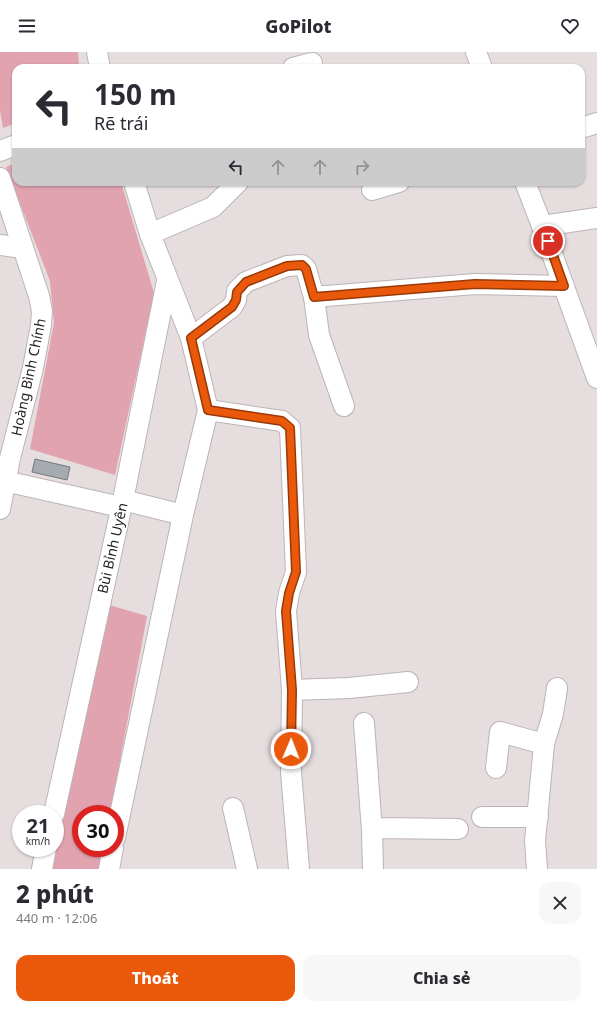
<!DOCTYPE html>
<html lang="vi">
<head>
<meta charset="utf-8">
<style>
	body { margin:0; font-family:"Noto Sans",sans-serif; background:#f7f7f7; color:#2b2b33; height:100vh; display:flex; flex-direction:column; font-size:15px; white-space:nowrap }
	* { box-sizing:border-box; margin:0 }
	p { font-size:13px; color:#7c7c81 }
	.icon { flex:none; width:22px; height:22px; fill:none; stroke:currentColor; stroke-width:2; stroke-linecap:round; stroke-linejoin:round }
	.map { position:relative; height:817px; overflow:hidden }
	.sheet { display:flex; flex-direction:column; background:#fff; flex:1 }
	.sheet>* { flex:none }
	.banner { position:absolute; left:12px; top:12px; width:573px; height:122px; border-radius:12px; box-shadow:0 1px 3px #0004; background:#fff; color:#2b2b33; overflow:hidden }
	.speed { position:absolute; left:12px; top:753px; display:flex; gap:8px; font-size:20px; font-weight:700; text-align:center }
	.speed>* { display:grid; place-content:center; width:52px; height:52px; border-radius:50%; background:#fff; box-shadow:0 1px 3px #0004; line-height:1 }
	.speed small { font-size:10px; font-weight:400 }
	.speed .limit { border:6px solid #d22; background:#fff; color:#111 }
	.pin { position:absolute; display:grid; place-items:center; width:34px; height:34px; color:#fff; margin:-17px; border:2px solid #fff; border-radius:50%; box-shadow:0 1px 4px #0007 }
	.me { position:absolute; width:44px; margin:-22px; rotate:1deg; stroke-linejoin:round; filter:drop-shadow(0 0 3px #0008) }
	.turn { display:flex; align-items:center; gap:14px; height:84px; padding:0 16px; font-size:18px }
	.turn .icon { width:52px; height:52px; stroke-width:2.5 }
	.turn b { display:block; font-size:28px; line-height:34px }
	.lanes { display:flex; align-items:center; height:38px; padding:0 16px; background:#0003; justify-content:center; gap:20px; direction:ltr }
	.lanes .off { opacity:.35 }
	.round { display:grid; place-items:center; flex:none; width:42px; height:42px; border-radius:12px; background:#f7f7f7 }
	.head { display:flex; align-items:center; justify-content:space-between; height:68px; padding:0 16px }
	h1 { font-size:24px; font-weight:800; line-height:30px }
	.button { display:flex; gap:8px; margin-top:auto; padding:8px 16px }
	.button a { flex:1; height:46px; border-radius:12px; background:#ea580c; color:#fff; font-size:16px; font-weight:800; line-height:46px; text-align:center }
	.button a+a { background:#f7f7f7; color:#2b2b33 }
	header { display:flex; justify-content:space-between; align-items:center; height:52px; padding:0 16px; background:#fff; font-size:18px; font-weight:800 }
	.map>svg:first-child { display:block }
	.green { fill:#e1a3b0 }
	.building { fill:#a5abb0; stroke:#73787d }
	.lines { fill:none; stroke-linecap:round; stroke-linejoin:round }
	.minor-casing { stroke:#bcb4b5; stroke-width:22 }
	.minor { stroke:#fff; stroke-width:20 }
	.route-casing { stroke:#983908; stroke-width:10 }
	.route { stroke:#ea580c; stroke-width:7 }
	.labels { text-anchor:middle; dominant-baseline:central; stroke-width:3; stroke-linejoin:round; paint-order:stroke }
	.street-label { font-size:14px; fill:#252223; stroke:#fff }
</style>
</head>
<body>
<header><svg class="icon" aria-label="menu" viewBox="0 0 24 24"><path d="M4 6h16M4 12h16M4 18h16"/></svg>GoPilot<svg class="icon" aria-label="heart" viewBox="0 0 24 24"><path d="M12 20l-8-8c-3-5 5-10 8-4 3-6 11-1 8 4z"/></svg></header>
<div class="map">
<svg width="597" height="817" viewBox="0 0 597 817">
	<rect width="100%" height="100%" fill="#e5ddde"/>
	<!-- green -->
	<g class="green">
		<polygon points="0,0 78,0 79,13 71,16 16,16 16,71 3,76 0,59"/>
		<polygon points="16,111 16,130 121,130 154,241 115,423 30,397 54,271 50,229 6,115"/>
		<polygon points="109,553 147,564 110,762 81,762 81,796 103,796 99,817 50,817"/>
	</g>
	<!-- building -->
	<polygon class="building" points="35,407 70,415 67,428 32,420"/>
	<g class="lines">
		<defs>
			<g id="minor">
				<polyline points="97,0 100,16"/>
				<polyline points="476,0 482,16"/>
				<polyline points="293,16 312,11"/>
				<polyline points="581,76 597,71"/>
				<polyline points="0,99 16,93"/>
				<polyline points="0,126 39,244 42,259 41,273 33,316 10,406 0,457"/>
				<polyline points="525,130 542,174 597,326"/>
				<polyline points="372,138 399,130"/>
				<polyline points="542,174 597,166"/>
				<polyline points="150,182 213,155 238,130"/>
				<polyline points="0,193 23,196"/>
				<polyline points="314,245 319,283 344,354"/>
				<polyline points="191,286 232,255 236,248 237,239 246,230 287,214 302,213 306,217 314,245 475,232 564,234"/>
				<polyline points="208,358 282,369 290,376 296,520 289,541 286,559 292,638 291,720 299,817"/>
				<polyline points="0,428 121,455"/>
				<polyline points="123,448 183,463"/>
				<polyline points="292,638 349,636 408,630"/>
				<polyline points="364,671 372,779 376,776 458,777"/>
				<polyline points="496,716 500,680 544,692"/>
				<polyline points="233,756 247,817"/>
				<polyline points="54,762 123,448 167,229"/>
				<polyline points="482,765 538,765"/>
				<polyline points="372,779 373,817"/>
				<polyline points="115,786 183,463 208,358 191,286 150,182 134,130"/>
				<polyline points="42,817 46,796"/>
				<polyline points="109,817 113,796"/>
				<polyline points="537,817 535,789 544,692 553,662 557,636"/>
			</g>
		</defs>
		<!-- minor casing -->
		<use href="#minor" class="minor-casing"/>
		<!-- minor -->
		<use href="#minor" class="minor"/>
	</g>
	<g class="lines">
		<defs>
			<polyline id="route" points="291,697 292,638 286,559 289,541 296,520 290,376 282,369 208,358 191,286 232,255 236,248 237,240 246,230 287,214 302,213 306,217 314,245 475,232 564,234 548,189"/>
		</defs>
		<!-- route casing -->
		<use href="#route" class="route-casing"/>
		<!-- route -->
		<use href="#route" class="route"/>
	</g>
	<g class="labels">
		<!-- street labels -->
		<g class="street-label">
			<text transform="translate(28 325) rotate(-78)">Hoàng Bình Chính</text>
			<text transform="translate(112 496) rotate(-77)">Bùi Bỉnh Uyên</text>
		</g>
	</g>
</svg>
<div class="speed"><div>21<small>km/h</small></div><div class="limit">30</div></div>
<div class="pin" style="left:548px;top:189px;background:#d93025"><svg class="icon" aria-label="arrive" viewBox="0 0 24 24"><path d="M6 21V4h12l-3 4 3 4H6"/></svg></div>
<svg class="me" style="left:291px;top:697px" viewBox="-20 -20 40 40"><circle r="17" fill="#ea580c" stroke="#fff" stroke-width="3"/><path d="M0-11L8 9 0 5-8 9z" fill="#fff"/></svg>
<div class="banner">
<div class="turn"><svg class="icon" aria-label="left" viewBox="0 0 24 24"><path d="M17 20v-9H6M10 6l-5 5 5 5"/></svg><div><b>150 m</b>Rẽ trái</div></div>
<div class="lanes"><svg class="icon" aria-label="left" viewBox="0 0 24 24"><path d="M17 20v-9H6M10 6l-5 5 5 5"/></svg><svg class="icon off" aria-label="ahead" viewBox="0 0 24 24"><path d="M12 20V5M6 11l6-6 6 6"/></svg><svg class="icon off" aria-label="ahead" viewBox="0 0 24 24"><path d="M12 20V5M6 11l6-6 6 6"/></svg><svg class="icon off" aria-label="right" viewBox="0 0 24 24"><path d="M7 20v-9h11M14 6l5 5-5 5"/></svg></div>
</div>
</div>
<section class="sheet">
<div class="head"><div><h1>2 phút</h1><p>440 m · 12:06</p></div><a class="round"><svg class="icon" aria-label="close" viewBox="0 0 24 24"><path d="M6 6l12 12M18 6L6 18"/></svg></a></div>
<div class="button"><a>Thoát</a><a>Chia sẻ</a></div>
</section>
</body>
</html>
